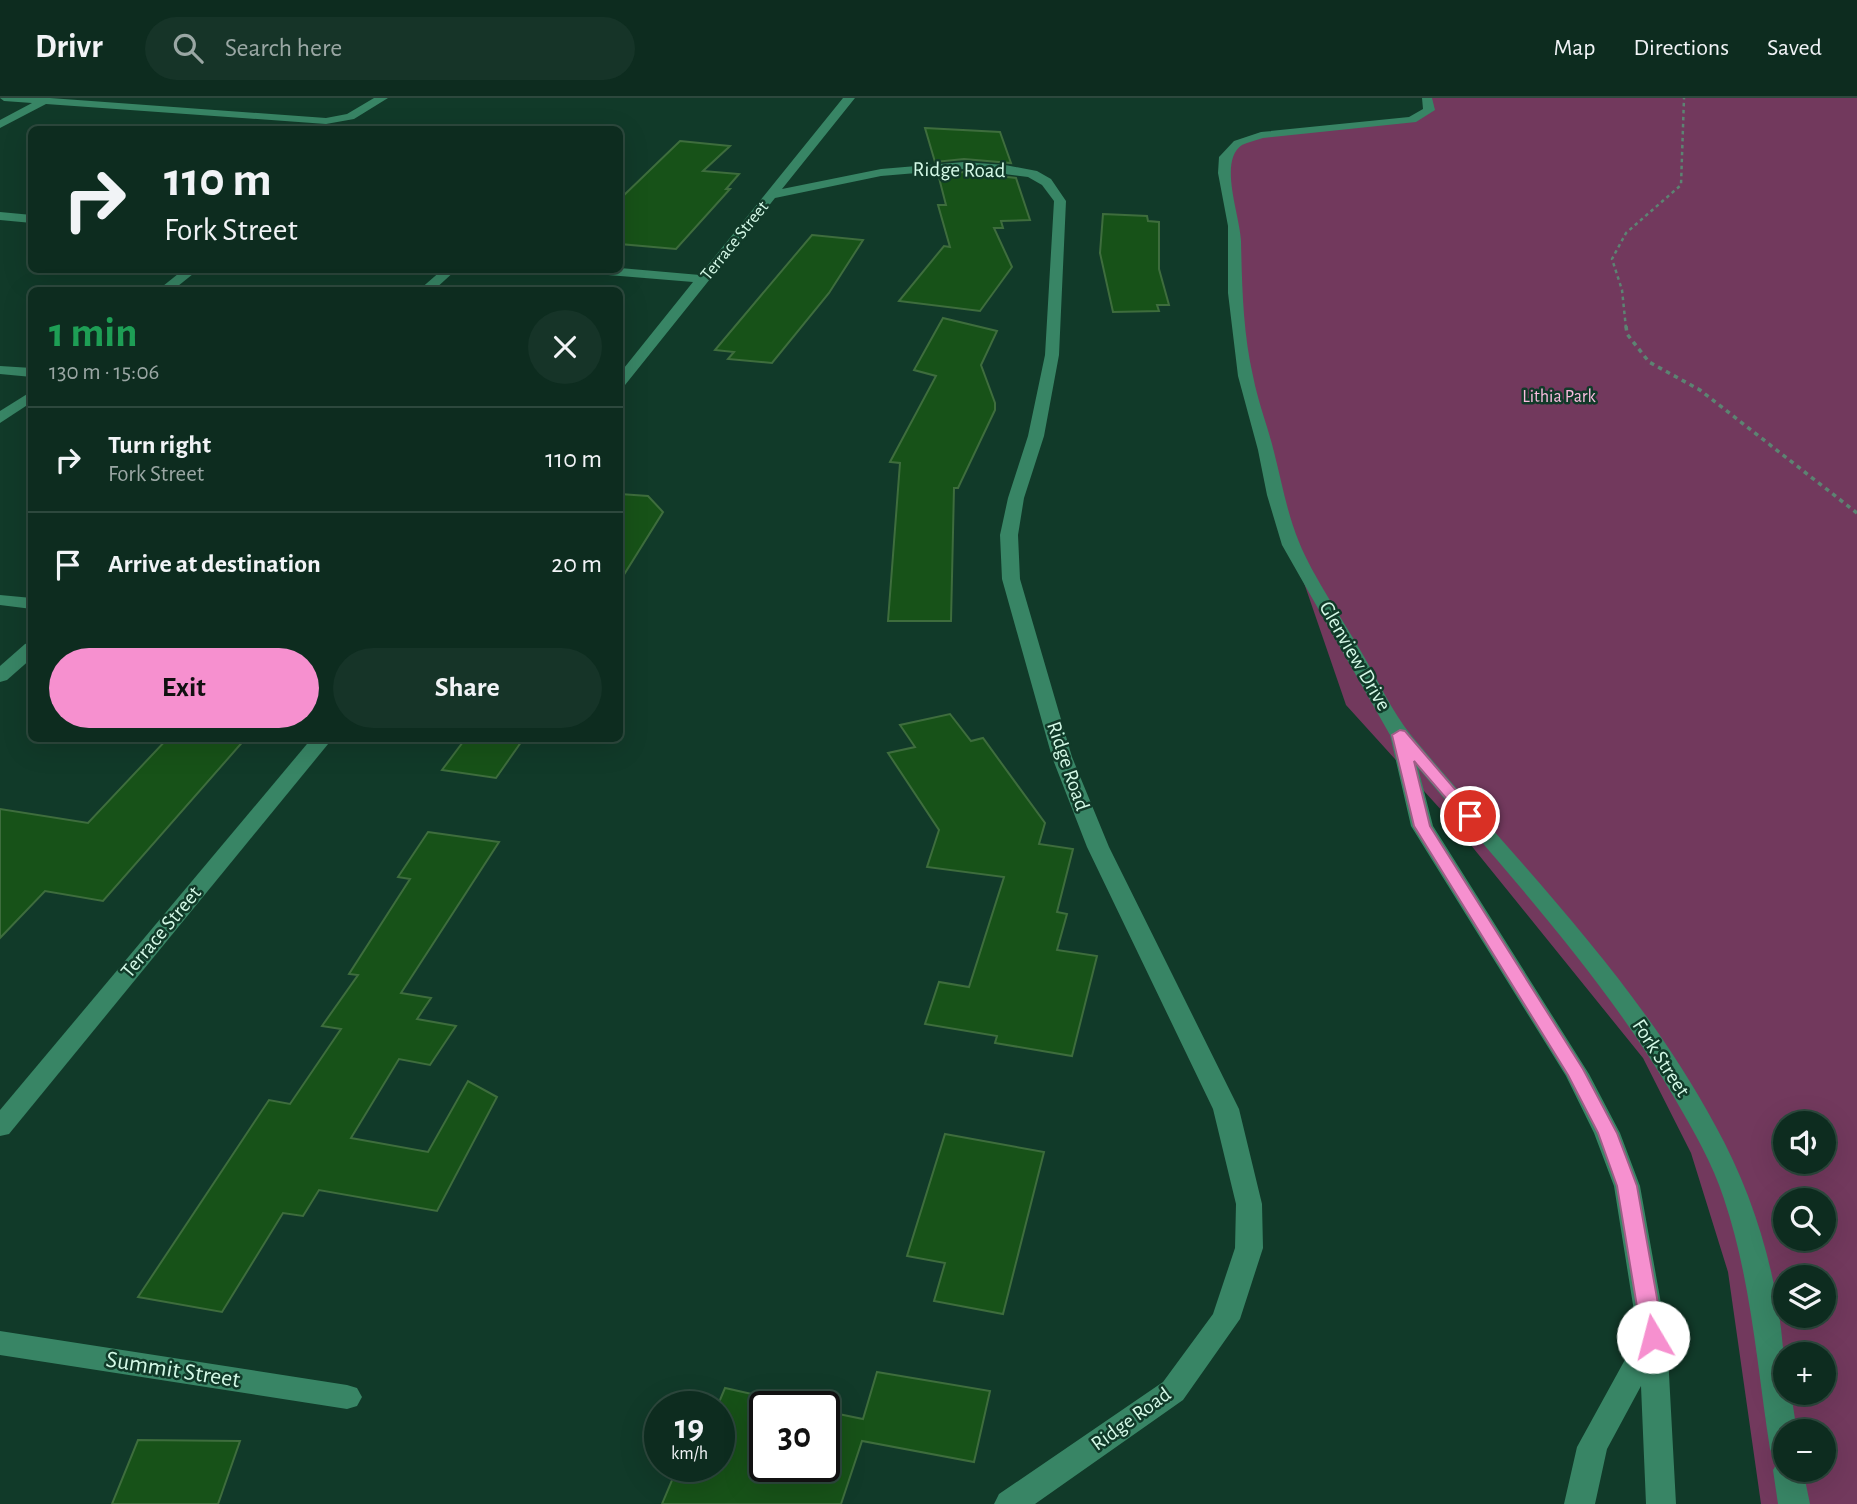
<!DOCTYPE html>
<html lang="en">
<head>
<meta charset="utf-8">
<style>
	body { margin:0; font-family:"Alegreya Sans",sans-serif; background:#163428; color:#f1f3f6; height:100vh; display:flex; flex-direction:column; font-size:26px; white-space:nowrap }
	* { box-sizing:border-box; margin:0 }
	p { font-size:23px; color:#9aa7a4 }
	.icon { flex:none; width:38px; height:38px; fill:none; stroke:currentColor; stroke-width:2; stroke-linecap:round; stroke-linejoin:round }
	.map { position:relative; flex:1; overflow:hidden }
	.sheet { position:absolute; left:28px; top:189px; width:595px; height:455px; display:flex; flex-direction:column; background:#0d2c1f; border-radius:10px; box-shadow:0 7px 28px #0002,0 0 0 2px #2d483d }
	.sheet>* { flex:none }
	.banner { position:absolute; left:28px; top:28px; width:595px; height:147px; border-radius:10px; box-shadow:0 7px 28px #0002,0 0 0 2px #2d483d; background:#0d2c1f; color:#f1f3f6; overflow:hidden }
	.tools { position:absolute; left:1773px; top:1013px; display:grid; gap:14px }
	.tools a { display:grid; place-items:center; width:63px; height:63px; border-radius:50%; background:#0d2c1f; box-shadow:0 7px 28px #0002,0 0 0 2px #2d483d; font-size:35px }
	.speed { position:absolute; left:644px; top:1293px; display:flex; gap:14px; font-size:35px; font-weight:700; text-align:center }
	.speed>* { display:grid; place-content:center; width:91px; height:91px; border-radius:50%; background:#0d2c1f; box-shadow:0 7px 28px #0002,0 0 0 2px #2d483d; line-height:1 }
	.speed small { font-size:18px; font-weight:400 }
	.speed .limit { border:4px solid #111; border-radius:10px; background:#fff; color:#111 }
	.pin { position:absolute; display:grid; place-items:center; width:60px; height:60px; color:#fff; margin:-30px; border:4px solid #fff; border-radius:50%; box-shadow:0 2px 7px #0007 }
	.me { position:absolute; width:77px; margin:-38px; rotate:352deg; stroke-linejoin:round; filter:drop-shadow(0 0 5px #0008) }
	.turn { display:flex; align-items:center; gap:24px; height:147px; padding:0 21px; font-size:32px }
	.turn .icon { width:91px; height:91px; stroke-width:2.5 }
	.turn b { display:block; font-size:49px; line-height:60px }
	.round { display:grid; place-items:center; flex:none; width:74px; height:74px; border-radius:37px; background:#163428 }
	.headline { display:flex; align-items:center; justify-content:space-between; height:119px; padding:0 21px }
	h1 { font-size:42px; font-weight:600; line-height:52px; color:#1e9e55 }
	.button { display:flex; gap:14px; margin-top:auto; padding:14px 21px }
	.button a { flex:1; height:80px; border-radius:42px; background:#f690cf; color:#111; font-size:28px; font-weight:600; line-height:80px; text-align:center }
	.button a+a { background:#163428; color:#f1f3f6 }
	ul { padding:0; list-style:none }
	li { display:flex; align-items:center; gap:21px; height:105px; padding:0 21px; border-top:2px solid #2d483d }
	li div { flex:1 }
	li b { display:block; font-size:26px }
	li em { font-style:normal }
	header { display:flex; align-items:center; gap:42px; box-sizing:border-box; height:98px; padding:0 35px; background:#0d2c1f; border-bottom:2px solid #2d483d }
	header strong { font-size:33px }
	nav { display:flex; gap:38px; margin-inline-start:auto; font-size:24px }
	.search { width:490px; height:63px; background:#163428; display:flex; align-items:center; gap:18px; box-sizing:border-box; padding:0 24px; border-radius:38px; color:#9aa7a4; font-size:26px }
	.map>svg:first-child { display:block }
	.green { fill:#72395d; fill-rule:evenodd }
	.building { fill:#175218; stroke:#3e6d3d; stroke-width:2 }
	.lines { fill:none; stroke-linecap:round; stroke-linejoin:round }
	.path-far1 { stroke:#5c8372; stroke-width:2.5; stroke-dasharray:3.5 3.5; stroke-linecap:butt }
	.path { stroke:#5c8372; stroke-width:3.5; stroke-dasharray:4.5 4.5; stroke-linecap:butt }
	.minor { fill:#388565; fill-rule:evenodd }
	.route { fill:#f690cf; stroke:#a05e87; stroke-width:2 }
	.labels { text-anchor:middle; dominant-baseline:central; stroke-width:5; stroke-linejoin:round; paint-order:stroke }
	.far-street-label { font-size:18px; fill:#d4f9e7; stroke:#113a29 }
	.far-park-label { font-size:18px; fill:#fbbee1; stroke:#113a29 }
	.street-label { font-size:21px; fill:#d4f9e7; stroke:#113a29 }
	.near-street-label { font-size:24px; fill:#d4f9e7; stroke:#113a29 }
</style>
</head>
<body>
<header>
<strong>Drivr</strong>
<div class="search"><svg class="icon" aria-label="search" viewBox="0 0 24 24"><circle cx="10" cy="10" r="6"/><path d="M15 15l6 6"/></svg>Search here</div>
<nav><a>Map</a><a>Directions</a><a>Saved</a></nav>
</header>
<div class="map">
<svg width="1857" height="1406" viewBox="0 0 1857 1406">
	<rect width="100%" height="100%" fill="#113a29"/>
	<!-- green -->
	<path class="green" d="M 1427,0 L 1857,0 L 1857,1406 L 1761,1406 L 1728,1174 L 1691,1055 L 1643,960 L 1453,725 L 1346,607 L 1291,447 L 1245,278 L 1224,75 L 1238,45 L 1261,37 L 1423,19 ZM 1785,1026 L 1824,1026 L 1824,1064 L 1785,1064 ZM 1785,1102 L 1824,1102 L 1824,1141 L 1785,1141 ZM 1785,1180 L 1824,1180 L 1824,1218 L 1785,1218 ZM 1785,1256 L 1824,1256 L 1824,1295 L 1785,1295 ZM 1785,1334 L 1824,1334 L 1824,1372 L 1785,1372 Z"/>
	<!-- building -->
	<g class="building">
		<polygon points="925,30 1000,34 1011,65 964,61 935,64"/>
		<polygon points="680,43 730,48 703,73 739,76 726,91 730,91 676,151 620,146 620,101"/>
		<polygon points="964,74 1016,80 1030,122 1001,123 1003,130 994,130 1012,169 980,213 899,203 944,148 950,149 938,107 946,107 938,76"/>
		<polygon points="1103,116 1147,118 1148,123 1159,124 1159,171 1169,207 1157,207 1159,213 1113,214 1100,155"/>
		<polygon points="812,137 863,142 829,195 772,265 728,261 734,254 715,252"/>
		<polygon points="943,220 997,233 981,267 995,305 995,312 958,390 954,390 951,523 888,523 900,365 890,364 936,278 914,272"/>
		<polygon points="620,396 648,398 663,414 620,483"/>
		<polygon points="950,616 971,643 983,640 1045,725 1039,746 1073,751 1057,814 1067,816 1057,852 1097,858 1072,958 995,945 997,938 925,926 939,884 969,889 1004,779 927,769 939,732 888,655 915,649 900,627"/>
		<polygon points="168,640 246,640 103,803 45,793 0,840 0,711 88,725"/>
		<polygon points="466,640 524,640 496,680 442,672"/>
		<polygon points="428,734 499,744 401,895 431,900 417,921 456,928 430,967 399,961 351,1040 428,1054 468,983 497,999 437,1113 319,1092 303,1118 283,1115 222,1214 138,1199 269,1002 290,1006 341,931 322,928 358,877 349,876 410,781 398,779"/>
		<polygon points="945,1036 1044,1054 1003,1216 934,1203 945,1165 907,1158"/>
		<polygon points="877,1274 990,1293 974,1364 862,1343 841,1406 662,1406 678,1368 719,1368 719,1309 717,1309 725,1290 809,1309 765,1309 765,1368 824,1368 824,1313 863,1321"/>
		<polygon points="138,1342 240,1343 218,1406 112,1406"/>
	</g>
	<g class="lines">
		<!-- path-far1 -->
		<polyline class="path-far1" points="1626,230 1622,192 1612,161 1626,135 1681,87 1684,0"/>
		<!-- path -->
		<polyline class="path" points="1626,228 1627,236 1649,264 1700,292 1857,415"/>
		<!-- minor -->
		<g class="minor">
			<polygon points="0,0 50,0 326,20 347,16 374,0 388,0 354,21 326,26 46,6 0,30 0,22 32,5 4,3"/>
			<polygon points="843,0 855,0 782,91 881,71 964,64 1005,67 1037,73 1051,81 1066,103 1059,257 1044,338 1024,400 1018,437 1020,481 1072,659 1109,749 1239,1011 1262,1106 1263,1150 1240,1221 1183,1302 1035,1406 994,1406 999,1396 1163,1284 1213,1216 1235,1150 1236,1106 1213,1011 1087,749 1052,659 1002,481 1000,437 1008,400 1028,338 1045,257 1054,103 1042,87 1028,79 964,71 881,78 775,100 625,287 620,289 620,275 693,184 596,176 589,172 620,170 700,177"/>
			<path d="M 1422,0 L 1432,0 L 1435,12 L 1416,24 L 1263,40 C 1257,42 1248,44 1242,47 C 1218,63 1240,117 1241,143 C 1242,188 1243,234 1253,278 C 1258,304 1268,329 1274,354 C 1282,385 1287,415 1299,444 C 1313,479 1344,523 1363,557 C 1378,582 1392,614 1411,637 C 1516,763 1636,880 1715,1027 C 1760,1108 1785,1202 1785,1295 L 1791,1295 L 1797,1334 L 1785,1334 L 1785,1372 L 1803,1372 L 1810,1406 L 1778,1406 L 1773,1372 L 1779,1362 L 1774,1360 L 1770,1351 C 1757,1268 1751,1181 1724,1101 C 1713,1066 1693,1032 1675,1001 C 1605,880 1508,776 1418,670 L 1433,728 L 1589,976 L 1620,1035 L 1640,1088 L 1667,1239 L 1676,1406 L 1646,1406 L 1641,1288 L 1607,1351 L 1595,1406 L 1564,1406 L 1577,1349 L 1638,1238 L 1614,1088 L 1594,1035 L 1566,978 L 1411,728 L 1390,637 L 1282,447 L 1267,397 L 1258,352 L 1238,278 L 1228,195 L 1228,128 L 1218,75 L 1219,59 L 1234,43 L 1261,34 L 1409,19 L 1423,11 Z"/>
			<polygon points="0,114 32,117 32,125 0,122"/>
			<polygon points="183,172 198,172 173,192 158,192"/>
			<polygon points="442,172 456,172 434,192 419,192"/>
			<polygon points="0,268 32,270 32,279 0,276"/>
			<polygon points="32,293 32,304 0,325 0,313"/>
			<polygon points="0,497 32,500 32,511 0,507"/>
			<polygon points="32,544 32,560 7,582 0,584 0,568 25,546"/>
			<polygon points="312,640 333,640 9,1036 0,1038 0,1012"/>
			<polygon points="0,1233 347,1287 357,1290 362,1299 357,1308 347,1311 0,1257"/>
		</g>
	</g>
	<!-- route -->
	<polygon class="route" points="1400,632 1405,633 1478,718 1476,721 1464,721 1414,663 1430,728 1583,971 1617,1035 1637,1088 1664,1239 1660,1245 1653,1248 1645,1245 1642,1239 1617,1088 1598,1035 1568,977 1414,728 1392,637"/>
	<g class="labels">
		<!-- far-street labels -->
		<g class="far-street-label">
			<text transform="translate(735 143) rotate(-51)">Terrace Street</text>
		</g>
		<!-- far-park labels -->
		<g class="far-park-label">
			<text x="1559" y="299">Lithia Park</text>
		</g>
		<!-- street labels -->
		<g class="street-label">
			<text transform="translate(959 72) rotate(1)">Ridge Road</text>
			<text transform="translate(1355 558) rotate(60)">Glenview Drive</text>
			<text transform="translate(1068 668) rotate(71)">Ridge Road</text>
			<text transform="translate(161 834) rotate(-50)">Terrace Street</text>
			<text transform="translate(1661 960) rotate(57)">Fork Street</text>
			<text transform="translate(1131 1321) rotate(-36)">Ridge Road</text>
		</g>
		<!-- near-street labels -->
		<g class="near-street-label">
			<text transform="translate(173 1272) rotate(9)">Summit Street</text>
		</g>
	</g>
</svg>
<div class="tools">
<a><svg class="icon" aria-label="sound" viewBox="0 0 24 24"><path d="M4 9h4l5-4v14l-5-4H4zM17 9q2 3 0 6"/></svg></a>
<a><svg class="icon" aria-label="search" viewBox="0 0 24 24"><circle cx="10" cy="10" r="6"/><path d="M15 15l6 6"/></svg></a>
<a><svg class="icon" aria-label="layers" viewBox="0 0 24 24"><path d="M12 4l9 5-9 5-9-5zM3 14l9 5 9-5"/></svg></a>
<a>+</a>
<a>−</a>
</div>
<div class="speed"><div>19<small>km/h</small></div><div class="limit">30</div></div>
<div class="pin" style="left:1470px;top:718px;background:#d93025"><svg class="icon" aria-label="arrive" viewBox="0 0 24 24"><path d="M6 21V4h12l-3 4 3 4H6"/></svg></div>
<svg class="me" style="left:1653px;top:1239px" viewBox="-20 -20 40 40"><circle r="19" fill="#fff"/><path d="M0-13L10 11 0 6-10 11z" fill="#f690cf"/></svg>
<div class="banner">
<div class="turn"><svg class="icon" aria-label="right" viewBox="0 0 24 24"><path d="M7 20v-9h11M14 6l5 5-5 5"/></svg><div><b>110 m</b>Fork Street</div></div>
</div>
<section class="sheet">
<div class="headline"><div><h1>1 min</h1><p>130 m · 15:06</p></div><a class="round"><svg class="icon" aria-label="close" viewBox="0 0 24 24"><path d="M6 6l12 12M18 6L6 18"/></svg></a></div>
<ul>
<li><svg class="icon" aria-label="right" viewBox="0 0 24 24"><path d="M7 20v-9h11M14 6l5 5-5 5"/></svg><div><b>Turn right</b><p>Fork Street</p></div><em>110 m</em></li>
<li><svg class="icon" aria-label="arrive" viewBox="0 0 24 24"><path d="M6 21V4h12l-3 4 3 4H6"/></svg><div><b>Arrive at destination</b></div><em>20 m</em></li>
</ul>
<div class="button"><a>Exit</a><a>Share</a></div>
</section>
</div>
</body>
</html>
